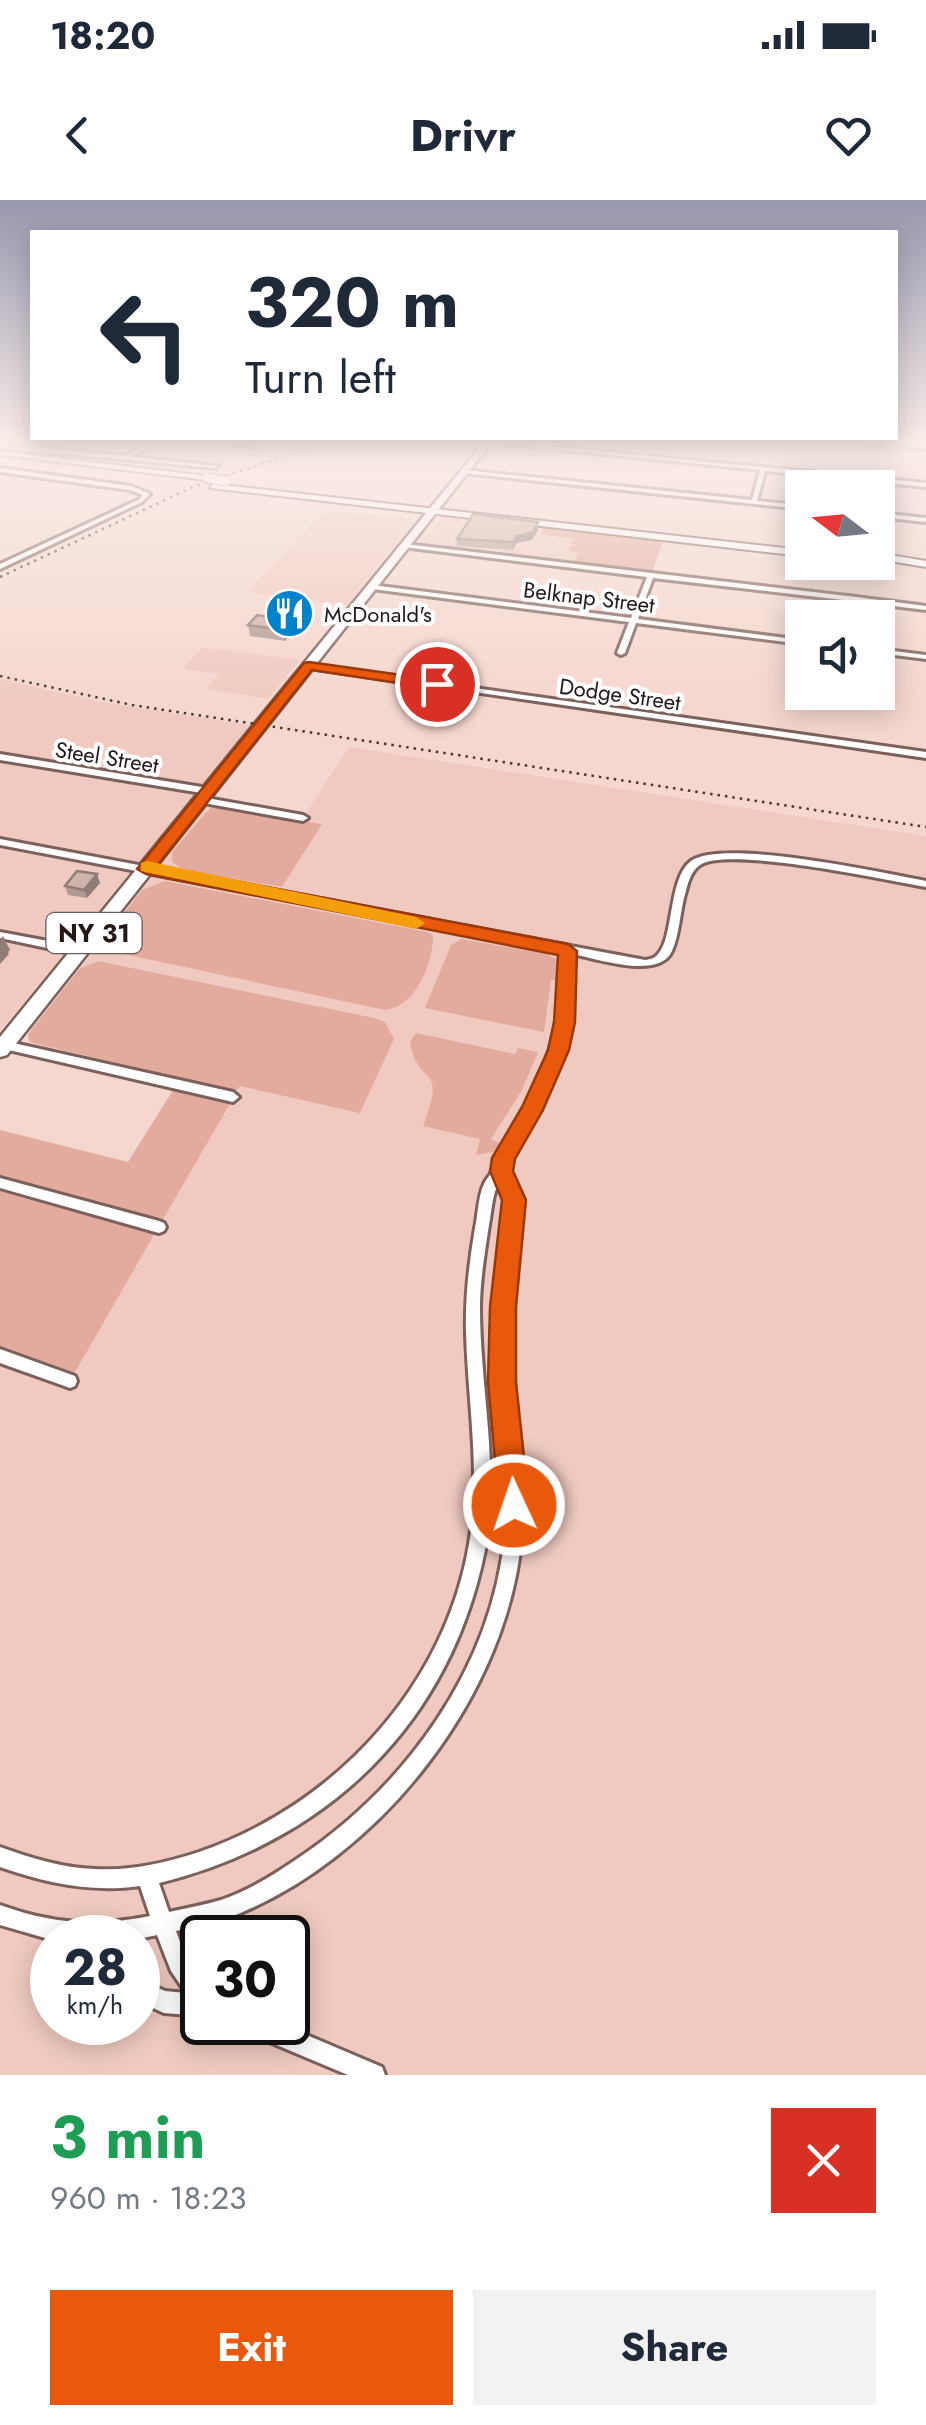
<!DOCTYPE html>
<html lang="en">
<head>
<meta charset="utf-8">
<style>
	body { margin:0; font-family:Jost,sans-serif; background:#f2f2f3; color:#1f2937; height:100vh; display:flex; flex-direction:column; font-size:38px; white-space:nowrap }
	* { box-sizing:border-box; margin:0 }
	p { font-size:32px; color:#747a83 }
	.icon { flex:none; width:55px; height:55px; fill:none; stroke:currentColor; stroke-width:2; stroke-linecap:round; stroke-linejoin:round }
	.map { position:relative; height:1875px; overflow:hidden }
	.side { display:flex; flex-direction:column; background:#fff; flex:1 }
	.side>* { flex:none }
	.top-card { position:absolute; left:30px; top:30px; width:868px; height:210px; border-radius:0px; box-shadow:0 5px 25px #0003; background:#fff; color:#1f2937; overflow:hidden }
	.needle { width:65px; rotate:286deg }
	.controls { position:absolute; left:785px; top:270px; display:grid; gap:20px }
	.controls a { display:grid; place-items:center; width:110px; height:110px; border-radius:0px; background:#fff; box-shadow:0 5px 25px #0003; font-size:50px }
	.speed { position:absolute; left:30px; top:1715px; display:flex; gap:20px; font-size:50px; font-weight:700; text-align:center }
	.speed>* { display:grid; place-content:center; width:130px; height:130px; border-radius:50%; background:#fff; box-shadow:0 5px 25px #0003; line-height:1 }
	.speed small { font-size:25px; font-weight:400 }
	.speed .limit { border:5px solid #111; border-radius:15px; background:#fff; color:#111 }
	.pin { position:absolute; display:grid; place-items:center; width:85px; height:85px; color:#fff; margin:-42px; border:5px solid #fff; border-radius:50%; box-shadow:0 2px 10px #0007 }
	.me { position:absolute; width:110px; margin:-55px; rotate:357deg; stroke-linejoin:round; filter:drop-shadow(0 0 8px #0008) }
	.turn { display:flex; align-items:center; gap:35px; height:210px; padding:0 50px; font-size:45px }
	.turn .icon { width:130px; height:130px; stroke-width:2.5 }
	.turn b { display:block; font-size:70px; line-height:85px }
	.round { display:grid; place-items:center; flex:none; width:105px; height:105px; border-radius:0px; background:#f2f2f3 }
	.overview { display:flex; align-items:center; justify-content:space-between; height:170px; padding:0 50px }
	h1 { font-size:60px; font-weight:700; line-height:75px; color:#1e9e55 }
	.action { display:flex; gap:20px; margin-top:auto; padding:20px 50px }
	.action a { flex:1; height:115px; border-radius:0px; background:#ea580c; color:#fff; font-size:40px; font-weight:700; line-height:115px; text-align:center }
	.action a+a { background:#f2f2f3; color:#1f2937 }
	.status { display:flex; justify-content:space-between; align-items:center; height:70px; padding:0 50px; background:#fff; direction:ltr }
	.status svg { height:28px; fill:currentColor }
	header { display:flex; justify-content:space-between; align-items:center; height:130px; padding:0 50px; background:#fff; font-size:45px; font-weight:700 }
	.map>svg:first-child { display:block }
	.built { fill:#f0cac0; fill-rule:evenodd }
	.green { fill:#e3ab9d }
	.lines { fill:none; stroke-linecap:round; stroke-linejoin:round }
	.minor-casing { stroke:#7b615b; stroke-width:6 }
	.secondary-casing { stroke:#7b615b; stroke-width:4 }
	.primary-casing { stroke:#7b615b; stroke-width:5 }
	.minor { fill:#fff; fill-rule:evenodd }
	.secondary { fill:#fff; fill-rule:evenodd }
	.primary { fill:#fff; fill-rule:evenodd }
	.rail { stroke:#463835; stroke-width:2.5; stroke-dasharray:2.5 5; stroke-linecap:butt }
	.secondary-bridge-casing { stroke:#7b615b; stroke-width:11; stroke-linecap:butt }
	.secondary-bridge { stroke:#fff; stroke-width:9 }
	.wall { fill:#b29992 }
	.shaded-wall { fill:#917d77 }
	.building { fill:#cfb2aa; stroke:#917d77; stroke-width:2.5 }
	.route { fill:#ea580c; stroke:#983908; stroke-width:2.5 }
	.slow { fill:#f59e0b }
	.labels { text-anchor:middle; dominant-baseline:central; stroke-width:8; stroke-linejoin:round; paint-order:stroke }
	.far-street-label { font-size:22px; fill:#231816; stroke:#fff }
	.far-poi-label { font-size:22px; fill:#231816; stroke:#fff; text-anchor:start }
	.shield { fill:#fff; stroke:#655d5c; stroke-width:2.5 }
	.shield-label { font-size:25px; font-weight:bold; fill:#231816 }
</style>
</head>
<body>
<div class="status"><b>18:20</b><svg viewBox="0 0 49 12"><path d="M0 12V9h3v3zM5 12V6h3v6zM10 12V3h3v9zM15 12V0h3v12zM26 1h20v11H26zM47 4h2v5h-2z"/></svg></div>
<header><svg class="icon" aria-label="back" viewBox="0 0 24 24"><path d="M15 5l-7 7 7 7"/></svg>Drivr<svg class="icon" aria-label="heart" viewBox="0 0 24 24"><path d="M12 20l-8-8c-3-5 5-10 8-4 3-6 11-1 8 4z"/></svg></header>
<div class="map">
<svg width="926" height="1875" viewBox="0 0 926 1875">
	<rect width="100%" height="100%" fill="#f5d7cf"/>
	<!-- built -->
	<g class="built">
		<polygon points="325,311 410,319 414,322 346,405 247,392"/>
		<polygon points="442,317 664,341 652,372 420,344"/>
		<polygon points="202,448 227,450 300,460 268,499 206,489 219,474 182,469"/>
		<polygon points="0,479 107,503 251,525 0,831"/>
		<path d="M 349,547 L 926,636 L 926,1875 L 0,1875 L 0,1166 L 66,1187 L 73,1174 L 0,1149 L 0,930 L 128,962 L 180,878 L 34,845 L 28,834 L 204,611 L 218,608 L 301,621 ZM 52,1738 L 138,1738 L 138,1822 L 52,1822 ZM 202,1738 L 288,1738 L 288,1822 L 202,1822 Z"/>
	</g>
	<!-- green -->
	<g class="green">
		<polygon points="544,328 663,341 652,372 574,362 578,352 568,351 573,339 545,335 541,334"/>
		<polygon points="210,608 218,608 322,624 282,687 184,670 172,662 172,652"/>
		<path d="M 165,681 L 427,732 L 433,735 C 434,762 415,808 385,810 L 105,750 L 102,741 L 142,690 Z"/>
		<polygon points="461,739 547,754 558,760 561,779 551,780 544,832 425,808 451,745"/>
		<polygon points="98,761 374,818 385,822 394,839 360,913 240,886 236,891 29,842 28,834 79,769"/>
		<path d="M 416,833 L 515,854 L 518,848 L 538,852 L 522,890 L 491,939 L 501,944 L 498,951 L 476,955 L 480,939 L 423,926 C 448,860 418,890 410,842 Z"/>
		<polygon points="174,889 231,902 162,1021 0,975 0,930 128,962"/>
		<polygon points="0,991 155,1033 74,1174 0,1149"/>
	</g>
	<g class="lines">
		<defs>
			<g id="minor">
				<polygon points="147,242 154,242 132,257 218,266 215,268 0,248 0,244 126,256"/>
				<polygon points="217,242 236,242 266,246 263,248"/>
				<polygon points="485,242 503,242 926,283 926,287 765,271 757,301 802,305 802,309 462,273 464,270 752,300 760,270"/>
				<polygon points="864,242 926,245 926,249 867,244"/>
				<polygon points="0,268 131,286 150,294 142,302 0,369 0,364 138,300 143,295 130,290 0,272"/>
				<polygon points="878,313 926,318 926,322 878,317"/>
				<polygon points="405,344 856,397 926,406 926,410 859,402 858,418 850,418 852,401 653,378 638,419 802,440 802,444 636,423 625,453 621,455 617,453 629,422 372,389 369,387 372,385 631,418 647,377 403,347"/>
				<polygon points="878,449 926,455 926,459 878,453"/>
				<polygon points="306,464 926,552 926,558 309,468 306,468"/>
				<polygon points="0,554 208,588 212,591 208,594 0,560"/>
				<polygon points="201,597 303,615 308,618 303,621 198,602 198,598"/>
				<path d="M 0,639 L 645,760 C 651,759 654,759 658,754 C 674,738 668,678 691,661 C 723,638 883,673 926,681 L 926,687 C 886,680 729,646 700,665 C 692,670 688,682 686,691 C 680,709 680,734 672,751 C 659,780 598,759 573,754 C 572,796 568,837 552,876 C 539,908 520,936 507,968 L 518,992 L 520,1004 C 521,1020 517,1034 515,1050 C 512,1082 509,1116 509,1149 C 509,1209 526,1270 522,1331 C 511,1493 379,1661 228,1718 C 211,1724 193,1727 176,1731 L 186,1758 L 202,1780 L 202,1816 L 164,1813 L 138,1801 L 138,1779 L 165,1791 L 186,1793 L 171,1771 L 157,1735 L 138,1739 L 52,1738 L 52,1740 L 0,1725 L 0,1705 C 53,1724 95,1727 150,1716 L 140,1686 C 91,1693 46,1683 0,1667 L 0,1647 C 31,1658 62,1668 95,1669 C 130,1671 166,1663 199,1652 C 334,1606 445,1487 469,1344 C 481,1274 468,1204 466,1133 C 465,1098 469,1063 475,1028 C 478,1015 478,996 484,984 C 486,979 490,976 492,971 C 497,963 500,953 505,944 C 517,922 530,900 540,877 C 557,837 561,795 563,752 L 0,645 ZM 500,981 C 512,1008 503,1034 500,1062 C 497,1092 494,1123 495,1153 C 495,1214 511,1274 505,1334 C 492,1469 405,1588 294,1661 C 272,1676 247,1691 221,1700 C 204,1705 186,1708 169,1712 L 159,1683 C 328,1641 450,1524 485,1350 C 493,1310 491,1269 488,1229 C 485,1189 480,1148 480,1108 C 480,1080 485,1052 489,1025 C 492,1010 492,993 500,981 Z"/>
				<polygon points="0,732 80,747 85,751 80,755 0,738"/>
				<polygon points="0,840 233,892 239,897 233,902 0,848"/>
				<polygon points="0,978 159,1021 164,1023 166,1027 164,1031 159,1033 0,988"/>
				<polygon points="0,1149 75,1176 77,1181 75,1186 70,1188 0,1163"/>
				<polygon points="238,1822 276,1822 382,1867 385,1875 348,1875 241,1830"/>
			</g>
			<g id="secondary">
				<polygon points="0,251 207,276 211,278 207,280 0,255"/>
				<polygon points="213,284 802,350 802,356 210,288"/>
				<polygon points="878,353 926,361 926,367 878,359"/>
			</g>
			<polygon id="primary" points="484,242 492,242 7,855 0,857 0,837"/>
		</defs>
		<!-- minor casing -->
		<use href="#minor" class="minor-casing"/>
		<!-- secondary casing -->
		<use href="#secondary" class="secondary-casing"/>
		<!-- primary casing -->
		<use href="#primary" class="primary-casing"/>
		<!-- minor -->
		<use href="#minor" class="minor"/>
		<!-- secondary -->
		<use href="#secondary" class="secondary"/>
		<!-- primary -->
		<use href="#primary" class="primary"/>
		<!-- rail -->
		<g class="rail">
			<polyline points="0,377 195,286 328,242"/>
			<polyline points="0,476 132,505 926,627"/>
		</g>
		<defs>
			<polyline id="secondary-bridge" points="207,278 226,281"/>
		</defs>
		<!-- secondary-bridge casing -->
		<use href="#secondary-bridge" class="secondary-bridge-casing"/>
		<!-- secondary-bridge -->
		<use href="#secondary-bridge" class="secondary-bridge"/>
	</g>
	<!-- wall -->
	<g class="wall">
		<polygon points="538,322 538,330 532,340 516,343 513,350 457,346 457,339"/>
		<polygon points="270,404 308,412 285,441 250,436 248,425 274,418 272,415"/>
		<polygon points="97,674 100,683 87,698 68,695 65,686"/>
	</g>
	<!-- shaded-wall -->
	<g class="shaded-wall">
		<polygon points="538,322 538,330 532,340 516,343 513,350 513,342 517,336"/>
		<polygon points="307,402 308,412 285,441 283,430"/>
		<polygon points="97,674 100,683 87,698 84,690"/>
		<polygon points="3,736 10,750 8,752 9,754 0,764 0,740"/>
	</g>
	<!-- building -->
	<g class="building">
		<polygon points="473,314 538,322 533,332 517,336 513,342 457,339"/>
		<polygon points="276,398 307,402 283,430 248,425 257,415 282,419 270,404"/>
		<polygon points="77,671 97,674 84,690 65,686"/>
	</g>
	<!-- sky -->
	<linearGradient id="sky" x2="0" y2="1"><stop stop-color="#9797ae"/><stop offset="0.48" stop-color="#faede9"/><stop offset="1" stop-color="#faede9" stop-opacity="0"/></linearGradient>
	<rect width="926" height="504" fill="url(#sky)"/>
	<!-- route -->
	<polygon class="route" points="309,462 437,480 444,484 437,489 312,470 157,666 568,744 577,751 575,822 569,850 543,910 515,959 513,971 526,1000 516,1107 516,1182 529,1305 525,1315 514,1320 504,1315 499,1305 488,1182 490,1107 502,1000 490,971 492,958 522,907 548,850 554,822 558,755 146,674 137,669 304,463"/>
	<!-- slow -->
	<polygon class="slow" points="147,661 416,717 425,723 416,729 141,671 141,663"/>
	<!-- icons -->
	<defs>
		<symbol id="restaurant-disc" viewBox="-11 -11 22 22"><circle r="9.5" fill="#0282ca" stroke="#fff"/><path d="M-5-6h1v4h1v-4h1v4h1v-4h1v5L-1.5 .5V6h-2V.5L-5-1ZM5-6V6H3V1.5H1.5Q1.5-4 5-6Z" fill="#fff"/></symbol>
	</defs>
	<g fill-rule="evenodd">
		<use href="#restaurant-disc" x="262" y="386" width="55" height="55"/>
	</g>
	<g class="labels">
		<!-- far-street labels -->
		<g class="far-street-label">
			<text transform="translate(589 397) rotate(7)">Belknap Street</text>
			<text transform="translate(620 494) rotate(8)">Dodge Street</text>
			<text transform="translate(107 557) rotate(9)">Steel Street</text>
		</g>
		<!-- far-poi labels -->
		<g class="far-poi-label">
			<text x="324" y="414">McDonald's</text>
		</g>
		<!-- shield labels -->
		<rect class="shield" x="46.5" y="713" width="95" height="40" rx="8"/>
		<g class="shield-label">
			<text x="94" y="733">NY 31</text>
		</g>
	</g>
</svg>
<div class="controls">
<a><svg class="needle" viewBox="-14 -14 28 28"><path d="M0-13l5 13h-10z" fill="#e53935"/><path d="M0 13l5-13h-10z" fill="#747a83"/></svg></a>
<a><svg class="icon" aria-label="sound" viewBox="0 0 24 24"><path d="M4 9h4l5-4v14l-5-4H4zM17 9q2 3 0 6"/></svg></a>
</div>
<div class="speed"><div>28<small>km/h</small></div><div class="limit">30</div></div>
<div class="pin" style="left:437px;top:484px;background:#d93025"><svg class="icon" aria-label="arrive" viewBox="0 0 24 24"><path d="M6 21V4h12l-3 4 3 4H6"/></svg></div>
<svg class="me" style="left:514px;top:1305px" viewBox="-20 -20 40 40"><circle r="17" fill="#ea580c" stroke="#fff" stroke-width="3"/><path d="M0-11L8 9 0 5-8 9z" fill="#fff"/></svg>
<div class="top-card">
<div class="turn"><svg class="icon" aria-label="left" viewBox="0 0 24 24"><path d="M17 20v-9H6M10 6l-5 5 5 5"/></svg><div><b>320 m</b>Turn left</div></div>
</div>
</div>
<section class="side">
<div class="overview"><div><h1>3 min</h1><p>960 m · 18:23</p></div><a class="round" style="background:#d93025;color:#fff"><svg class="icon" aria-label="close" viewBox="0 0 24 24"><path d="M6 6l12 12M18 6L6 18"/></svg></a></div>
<div class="action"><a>Exit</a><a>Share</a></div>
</section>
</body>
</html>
